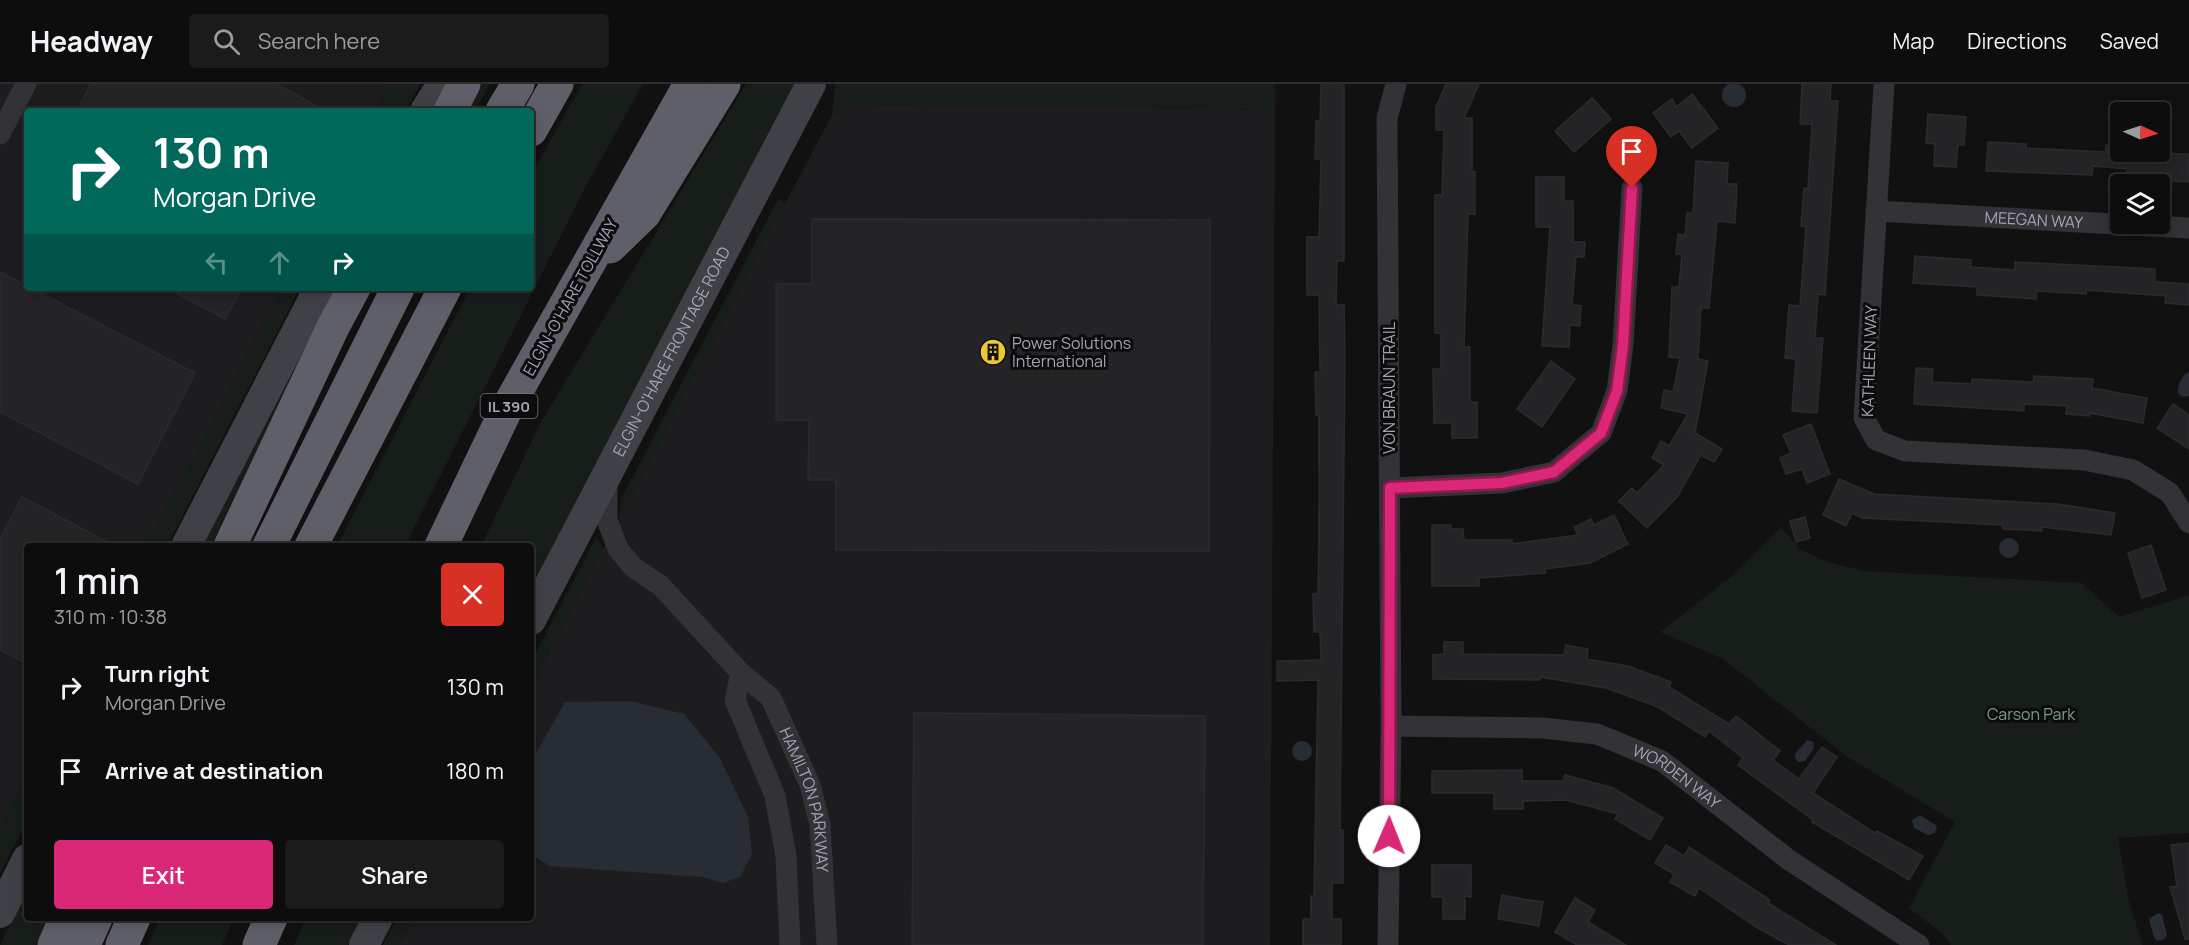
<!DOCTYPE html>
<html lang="en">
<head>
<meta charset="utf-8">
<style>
	body { margin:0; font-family:Manrope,sans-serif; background:#1b1b1c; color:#f1f3f6; height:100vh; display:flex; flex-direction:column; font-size:22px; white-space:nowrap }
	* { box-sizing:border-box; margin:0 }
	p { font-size:20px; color:#9a9c9e }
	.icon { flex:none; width:33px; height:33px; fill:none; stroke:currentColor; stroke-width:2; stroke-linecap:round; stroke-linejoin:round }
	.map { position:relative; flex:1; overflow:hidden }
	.drawer { position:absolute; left:24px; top:459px; width:510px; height:378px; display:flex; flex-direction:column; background:#0d0d0e; border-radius:6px; box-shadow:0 3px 15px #0003,0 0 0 2px #2d2d2e }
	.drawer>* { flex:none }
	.guide { position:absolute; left:24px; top:24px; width:510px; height:183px; border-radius:6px; box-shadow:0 3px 15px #0003,0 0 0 2px #2d2d2e; background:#00695c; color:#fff; overflow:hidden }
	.needle { width:39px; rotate:93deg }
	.fabs { position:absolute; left:2110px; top:18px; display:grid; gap:12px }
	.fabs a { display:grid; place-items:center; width:60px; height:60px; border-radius:6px; background:#0d0d0e; box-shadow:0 3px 15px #0003,0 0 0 2px #2d2d2e; font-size:30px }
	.pin { position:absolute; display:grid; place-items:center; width:51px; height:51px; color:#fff; margin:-62px -26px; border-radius:50% 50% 50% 0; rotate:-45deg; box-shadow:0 0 6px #0007 }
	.pin .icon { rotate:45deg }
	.me { position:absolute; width:66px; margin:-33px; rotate:1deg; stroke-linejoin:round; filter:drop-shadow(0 0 4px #0008) }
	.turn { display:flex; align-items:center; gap:21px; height:126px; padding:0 30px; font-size:27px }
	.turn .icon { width:78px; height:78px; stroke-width:2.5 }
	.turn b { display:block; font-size:42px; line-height:51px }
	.lanes { display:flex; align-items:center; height:57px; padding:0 30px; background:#0003; justify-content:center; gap:30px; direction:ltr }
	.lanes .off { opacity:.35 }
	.round { display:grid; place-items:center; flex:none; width:63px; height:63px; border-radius:6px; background:#1b1b1c }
	.overview { display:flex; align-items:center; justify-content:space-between; height:102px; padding:0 30px }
	h1 { font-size:36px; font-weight:600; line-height:45px }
	.cta { display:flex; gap:12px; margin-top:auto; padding:12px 30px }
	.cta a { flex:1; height:69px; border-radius:6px; background:#db2777; color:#fff; font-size:24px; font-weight:600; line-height:69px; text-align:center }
	.cta a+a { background:#1b1b1c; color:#f1f3f6 }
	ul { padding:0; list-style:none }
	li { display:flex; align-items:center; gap:18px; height:84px; padding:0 30px }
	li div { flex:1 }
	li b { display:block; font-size:22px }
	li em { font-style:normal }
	header { display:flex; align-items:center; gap:36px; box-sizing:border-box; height:84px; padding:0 30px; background:#0d0d0e; border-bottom:2px solid #2d2d2e }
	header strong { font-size:28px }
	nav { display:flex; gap:33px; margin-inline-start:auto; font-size:21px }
	.search { width:420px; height:54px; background:#1b1b1c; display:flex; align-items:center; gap:15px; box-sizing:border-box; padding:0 21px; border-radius:6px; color:#9a9c9e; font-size:22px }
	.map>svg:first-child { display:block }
	.built { fill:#1d1d1f }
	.green { fill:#171d19 }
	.water { fill:#282d35 }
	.building { fill:#242426; stroke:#2b2b2e; stroke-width:1.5 }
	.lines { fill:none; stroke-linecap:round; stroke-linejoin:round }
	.minor { stroke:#323237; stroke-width:21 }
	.secondary { stroke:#404147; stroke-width:30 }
	.motorway { stroke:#5e5f68; stroke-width:33 }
	.route-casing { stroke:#8e194d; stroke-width:15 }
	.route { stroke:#db2777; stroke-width:10 }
	.labels { text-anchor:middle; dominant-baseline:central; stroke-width:6; stroke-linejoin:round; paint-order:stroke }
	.shield { fill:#0c0c0d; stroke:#757781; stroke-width:1.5 }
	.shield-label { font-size:15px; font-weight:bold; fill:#a2a5b3 }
	.street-label { font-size:16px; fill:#a2a5b3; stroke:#0c0c0d }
	.poi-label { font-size:16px; fill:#a2a5b3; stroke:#0c0c0d; text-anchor:start }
	.park-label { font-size:16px; fill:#799e81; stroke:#0c0c0d }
</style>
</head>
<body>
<header>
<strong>Headway</strong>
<div class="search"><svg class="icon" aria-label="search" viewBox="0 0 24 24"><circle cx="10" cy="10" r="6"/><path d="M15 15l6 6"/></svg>Search here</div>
<nav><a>Map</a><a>Directions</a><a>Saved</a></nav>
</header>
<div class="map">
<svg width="2189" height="861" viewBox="0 0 2189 861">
	<rect width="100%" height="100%" fill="#111112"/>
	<!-- built -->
	<g class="built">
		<polygon points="0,0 389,0 374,27 27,27 27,204 282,204 147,462 27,462 27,691 0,743"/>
		<polygon points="853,20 1275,26 1270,861 399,861 413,834 531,834 531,601 832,31"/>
	</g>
	<!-- green -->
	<g class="green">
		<polygon points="389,0 421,0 405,27 374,27"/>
		<polygon points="480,0 490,0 475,27 466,27"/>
		<polygon points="582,0 643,0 585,104 405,462 337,462 470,204 531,204 531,91"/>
		<polygon points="746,0 794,0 531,508 531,462 481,462 541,338"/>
		<polygon points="835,0 1275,0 1275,26 853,20 832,31"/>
		<polygon points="778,115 786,119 619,436 621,415"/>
		<polygon points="282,204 300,204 167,462 147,462"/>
		<polygon points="334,204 211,462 202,462"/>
		<polygon points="1781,443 1800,465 1827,478 1864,487 2082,499 2119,533 2189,511 2189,749 2118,754 2129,818 2143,861 1951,861 1943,850 1909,824 1955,738 1846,672 1723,575 1660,548 1731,493"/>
		<polygon points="597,452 603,465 531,601 531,578"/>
		<polygon points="27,691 27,737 0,790 0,743"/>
		<polygon points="27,806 27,834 48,834 36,861 0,861"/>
		<polygon points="160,834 234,834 222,861 148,861"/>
		<polygon points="306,834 362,834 348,861 294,861"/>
		<polygon points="397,834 413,834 399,861 383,861"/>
	</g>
	<!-- water -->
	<g class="water">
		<circle cx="1734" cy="11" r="12"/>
		<path d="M 2189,288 L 2189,312 L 2182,313 L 2178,309 C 2177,302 2182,290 2189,288 Z"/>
		<circle cx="2009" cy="464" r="10"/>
		<polygon points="630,617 684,630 720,674 748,733 752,770 740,793 723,799 702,793 550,782 531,770 531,678 565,618"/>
		<polygon points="1807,656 1813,658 1814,664 1805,677 1799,678 1796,676 1795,670"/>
		<circle cx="1302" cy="667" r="10"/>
		<polygon points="1920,731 1937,742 1935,749 1928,751 1914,744 1912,736"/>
		<polygon points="2158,829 2162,831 2167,851 2165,855 2158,857 2154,854 2149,835"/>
	</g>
	<!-- building -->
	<g class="building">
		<polygon points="91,0 276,0 326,27 77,27"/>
		<polygon points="1321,0 1344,0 1344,177 1337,177 1336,221 1344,221 1345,273 1340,746 1343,746 1343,799 1332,799 1332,835 1341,835 1341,861 1303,861 1303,835 1311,835 1311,812 1314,812 1318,596 1277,597 1277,577 1321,576 1320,548 1314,548 1313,510 1318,510 1319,456 1319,332 1316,331 1315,288 1320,288 1319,211 1307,211 1307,153 1319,153 1321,75 1315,75 1316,37 1320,37"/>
		<polygon points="1446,0 1479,0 1464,34 1472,34 1472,88 1475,88 1475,130 1468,130 1464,263 1470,263 1470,318 1477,318 1477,354 1452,354 1452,339 1434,339 1433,285 1441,285 1441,249 1435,249 1435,111 1442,111 1444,46 1436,46 1436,23"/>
		<polygon points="1802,0 1831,0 1830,17 1838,17 1825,211 1818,210 1815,254 1823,254 1817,329 1792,327 1796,275 1785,274 1789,221 1800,222 1806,142 1801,142 1804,104 1808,105 1812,40 1800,40"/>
		<polygon points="1692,10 1718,44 1692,64 1679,47 1671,53 1653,29 1672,15 1676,23"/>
		<polygon points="1592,14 1611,35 1574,68 1555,47"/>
		<polygon points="1928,30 1966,33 1964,61 1958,61 1956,83 1934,82 1935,60 1926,59"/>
		<polygon points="1988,58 2026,60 2026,64 2106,68 2106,61 2121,62 2121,68 2189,70 2189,98 2126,94 2127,85 2093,82 2092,91 1986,87"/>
		<polygon points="1696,77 1728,79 1727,100 1737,100 1735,139 1717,137 1709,224 1701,224 1698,275 1708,277 1695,349 1722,365 1714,378 1701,371 1677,413 1647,444 1619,417 1632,404 1637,409 1664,381 1652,374 1661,357 1669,362 1688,330 1661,324 1664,306 1673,308 1680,274 1669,273 1672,203 1679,203 1682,170 1676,170 1678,150 1685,151 1687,129 1693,129"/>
		<polygon points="1536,93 1564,93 1564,117 1573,117 1573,158 1585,158 1584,173 1576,173 1572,221 1581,222 1580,242 1570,241 1569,263 1542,262 1550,143 1536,143"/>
		<polygon points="812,135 1210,136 1209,467 836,466 836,396 808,396 809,336 776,336 776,200 812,200"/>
		<polygon points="1915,172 1971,176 1971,183 2015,186 2015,178 2155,185 2155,198 2189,200 2189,221 2165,219 2166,212 2086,206 2086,210 2037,207 2036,215 1977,211 1977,203 1913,199"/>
		<polygon points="0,188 195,289 138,400 0,328"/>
		<polygon points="167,204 242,204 225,235"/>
		<polygon points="1551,277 1575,295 1542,343 1517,325"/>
		<polygon points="1916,284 1933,285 1932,298 1972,300 1972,295 2033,298 2034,292 2093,295 2092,304 2147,314 2143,339 2090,329 2090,332 2066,330 2067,322 2024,320 2024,327 1914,320"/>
		<polygon points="2173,320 2189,331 2189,365 2157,344"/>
		<polygon points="1811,340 1830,390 1807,399 1802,385 1786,390 1780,374 1791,369 1783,351"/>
		<polygon points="1839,395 1874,410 2057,420 2115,429 2111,451 2042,443 2042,447 2003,445 2003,441 1862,434 1852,429 1846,442 1823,431"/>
		<polygon points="22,413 115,462 27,462 27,580 0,566 0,455"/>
		<polygon points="1614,431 1628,460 1590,479 1545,485 1545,489 1479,494 1479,502 1432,502 1432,441 1451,441 1451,445 1463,445 1464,456 1512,456 1512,460 1578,451 1574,443 1591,435 1594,441"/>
		<polygon points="1805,433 1810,454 1796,458 1790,437"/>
		<polygon points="2151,461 2166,506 2142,514 2128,469"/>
		<polygon points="1444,558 1463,558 1463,570 1564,571 1566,561 1588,565 1587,575 1628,582 1671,598 1669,603 1729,640 1736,632 1780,667 1773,676 1799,695 1822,663 1837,673 1813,709 1875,749 1877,747 1923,772 1909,796 1812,738 1813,736 1738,681 1743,674 1709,647 1705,653 1658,623 1606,604 1540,593 1540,596 1433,595 1433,571 1444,570"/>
		<polygon points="914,629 1205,632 1203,861 912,861"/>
		<polygon points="1522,686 1522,697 1563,697 1565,691 1613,704 1663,734 1650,756 1615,735 1618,730 1566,716 1523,717 1523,725 1494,725 1494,709 1432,709 1432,687"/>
		<polygon points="2189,759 2189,855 2185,855 2170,803 2177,802 2171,761"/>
		<polygon points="1666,761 1684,772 1689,763 1770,816 1768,819 1836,861 1789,861 1756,843 1699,804 1695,812 1670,798 1674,790 1655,779"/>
		<polygon points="1432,781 1471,781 1471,813 1465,812 1465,835 1443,835 1443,813 1432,813"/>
		<polygon points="1502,811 1523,815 1523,818 1523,815 1543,818 1539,842 1498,835"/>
		<polygon points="1575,814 1595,826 1588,838 1626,861 1577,861 1555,848"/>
	</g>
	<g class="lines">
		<!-- minor -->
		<g class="minor">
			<polyline points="1884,0 1864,334 1876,356 1905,367 2084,376 2133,386 2170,409 2189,439"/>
			<polyline points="0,50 26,0"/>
			<path id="s1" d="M 1876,127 L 2189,144"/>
			<path id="s2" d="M 607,396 L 607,436 L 618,465 L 633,483 L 661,502 L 741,589 L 771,614 L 810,701 L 820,741 L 827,861"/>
			<polyline points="1390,404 1502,399 1554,388 1601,349 1617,307 1623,261 1632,104"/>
			<polyline points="741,589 735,616 775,712 786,772 790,861"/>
			<path id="s3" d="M 1391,642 L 1543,644 L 1597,650 L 1662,677 L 1789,776 L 1919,861"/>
			<polyline points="1388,861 1391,642 1387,34 1396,0"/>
		</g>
		<!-- secondary -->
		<g class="secondary">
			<polyline points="425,27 442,0"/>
			<polyline points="186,462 319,204"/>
			<path id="s4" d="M 531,536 L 811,0"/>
			<polyline points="0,829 27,775"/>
			<polyline points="364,861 378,834"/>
		</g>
		<!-- motorway -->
		<g class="motorway">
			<polyline points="450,27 464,0"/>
			<polyline points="502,27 518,0"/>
			<polyline points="531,46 557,0"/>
			<polyline points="610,163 644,130 724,0"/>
			<polyline points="230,462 333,243 354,204"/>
			<polyline points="269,462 398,204"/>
			<polyline points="311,462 445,204"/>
			<polyline points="441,462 505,328 690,0"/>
			<polyline points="54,861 66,834"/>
			<polyline points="84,861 96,834"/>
			<polyline points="122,861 134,834"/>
			<polyline points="259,861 271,834"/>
		</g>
	</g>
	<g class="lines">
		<defs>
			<polyline id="route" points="1389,752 1390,404 1502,399 1554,388 1601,349 1617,307 1623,261 1632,104"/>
		</defs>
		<!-- route casing -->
		<use href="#route" class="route-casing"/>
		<!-- route -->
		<use href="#route" class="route"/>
	</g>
	<!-- icons -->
	<defs>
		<symbol id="building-disc" viewBox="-11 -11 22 22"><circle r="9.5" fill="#eec92d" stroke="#0c0c0d"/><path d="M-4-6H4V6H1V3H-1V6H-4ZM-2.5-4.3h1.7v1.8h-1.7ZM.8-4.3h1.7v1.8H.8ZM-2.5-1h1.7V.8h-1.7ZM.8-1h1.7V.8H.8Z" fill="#111"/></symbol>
	</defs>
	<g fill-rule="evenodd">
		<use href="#building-disc" x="978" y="253" width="30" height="30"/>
	</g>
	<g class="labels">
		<!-- shield labels -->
		<rect class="shield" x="480.5" y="310" width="57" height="24" rx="4.5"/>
		<g class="shield-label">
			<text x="509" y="322">IL 390</text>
		</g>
		<!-- street labels -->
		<g class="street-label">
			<text stroke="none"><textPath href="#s1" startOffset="158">MEEGAN WAY</textPath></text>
			<text transform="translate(570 213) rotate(-61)">ELGIN-O'HARE TOLLWAY</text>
			<text stroke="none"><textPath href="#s4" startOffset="303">ELGIN-O'HARE FRONTAGE ROAD</textPath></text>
			<text transform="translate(1869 277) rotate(-88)">KATHLEEN WAY</text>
			<text transform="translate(1389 304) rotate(-90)">VON BRAUN TRAIL</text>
			<text stroke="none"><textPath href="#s3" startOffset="297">WORDEN WAY</textPath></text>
			<text stroke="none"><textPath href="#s2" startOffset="394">HAMILTON PARKWAY</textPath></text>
		</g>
		<!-- poi labels -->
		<g class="poi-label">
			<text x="1012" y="259">Power Solutions<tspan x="1012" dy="18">International</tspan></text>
		</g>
		<!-- park labels -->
		<g class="park-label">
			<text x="2031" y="630">Carson Park</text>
		</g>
	</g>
</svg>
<div class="fabs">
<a><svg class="needle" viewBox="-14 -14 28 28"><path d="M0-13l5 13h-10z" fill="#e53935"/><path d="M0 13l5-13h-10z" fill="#9a9c9e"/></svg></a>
<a><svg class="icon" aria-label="layers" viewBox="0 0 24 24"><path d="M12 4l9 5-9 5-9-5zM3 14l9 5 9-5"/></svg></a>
</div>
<div class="pin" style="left:1632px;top:104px;background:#d93025"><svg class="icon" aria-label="arrive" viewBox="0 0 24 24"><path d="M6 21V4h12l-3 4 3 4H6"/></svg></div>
<svg class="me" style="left:1389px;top:752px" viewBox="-20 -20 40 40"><circle r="19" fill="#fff"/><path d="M0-13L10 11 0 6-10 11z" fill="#db2777"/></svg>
<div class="guide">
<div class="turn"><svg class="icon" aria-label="right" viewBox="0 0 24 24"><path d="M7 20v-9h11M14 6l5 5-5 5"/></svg><div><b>130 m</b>Morgan Drive</div></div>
<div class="lanes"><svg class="icon off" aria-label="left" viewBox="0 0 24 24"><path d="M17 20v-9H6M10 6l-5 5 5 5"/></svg><svg class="icon off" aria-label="ahead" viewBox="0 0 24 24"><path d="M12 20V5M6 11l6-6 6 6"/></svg><svg class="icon" aria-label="right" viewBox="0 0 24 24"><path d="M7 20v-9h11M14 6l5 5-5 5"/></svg></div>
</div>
<section class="drawer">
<div class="overview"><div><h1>1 min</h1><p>310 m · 10:38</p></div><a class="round" style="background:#d93025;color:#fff"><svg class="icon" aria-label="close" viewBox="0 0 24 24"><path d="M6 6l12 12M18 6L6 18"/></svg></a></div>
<ul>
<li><svg class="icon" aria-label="right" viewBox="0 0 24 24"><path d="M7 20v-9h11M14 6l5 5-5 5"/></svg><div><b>Turn right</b><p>Morgan Drive</p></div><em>130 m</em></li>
<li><svg class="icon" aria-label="arrive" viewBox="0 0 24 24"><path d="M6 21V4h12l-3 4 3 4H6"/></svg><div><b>Arrive at destination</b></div><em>180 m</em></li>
</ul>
<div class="cta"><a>Exit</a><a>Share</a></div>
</section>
</div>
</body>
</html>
